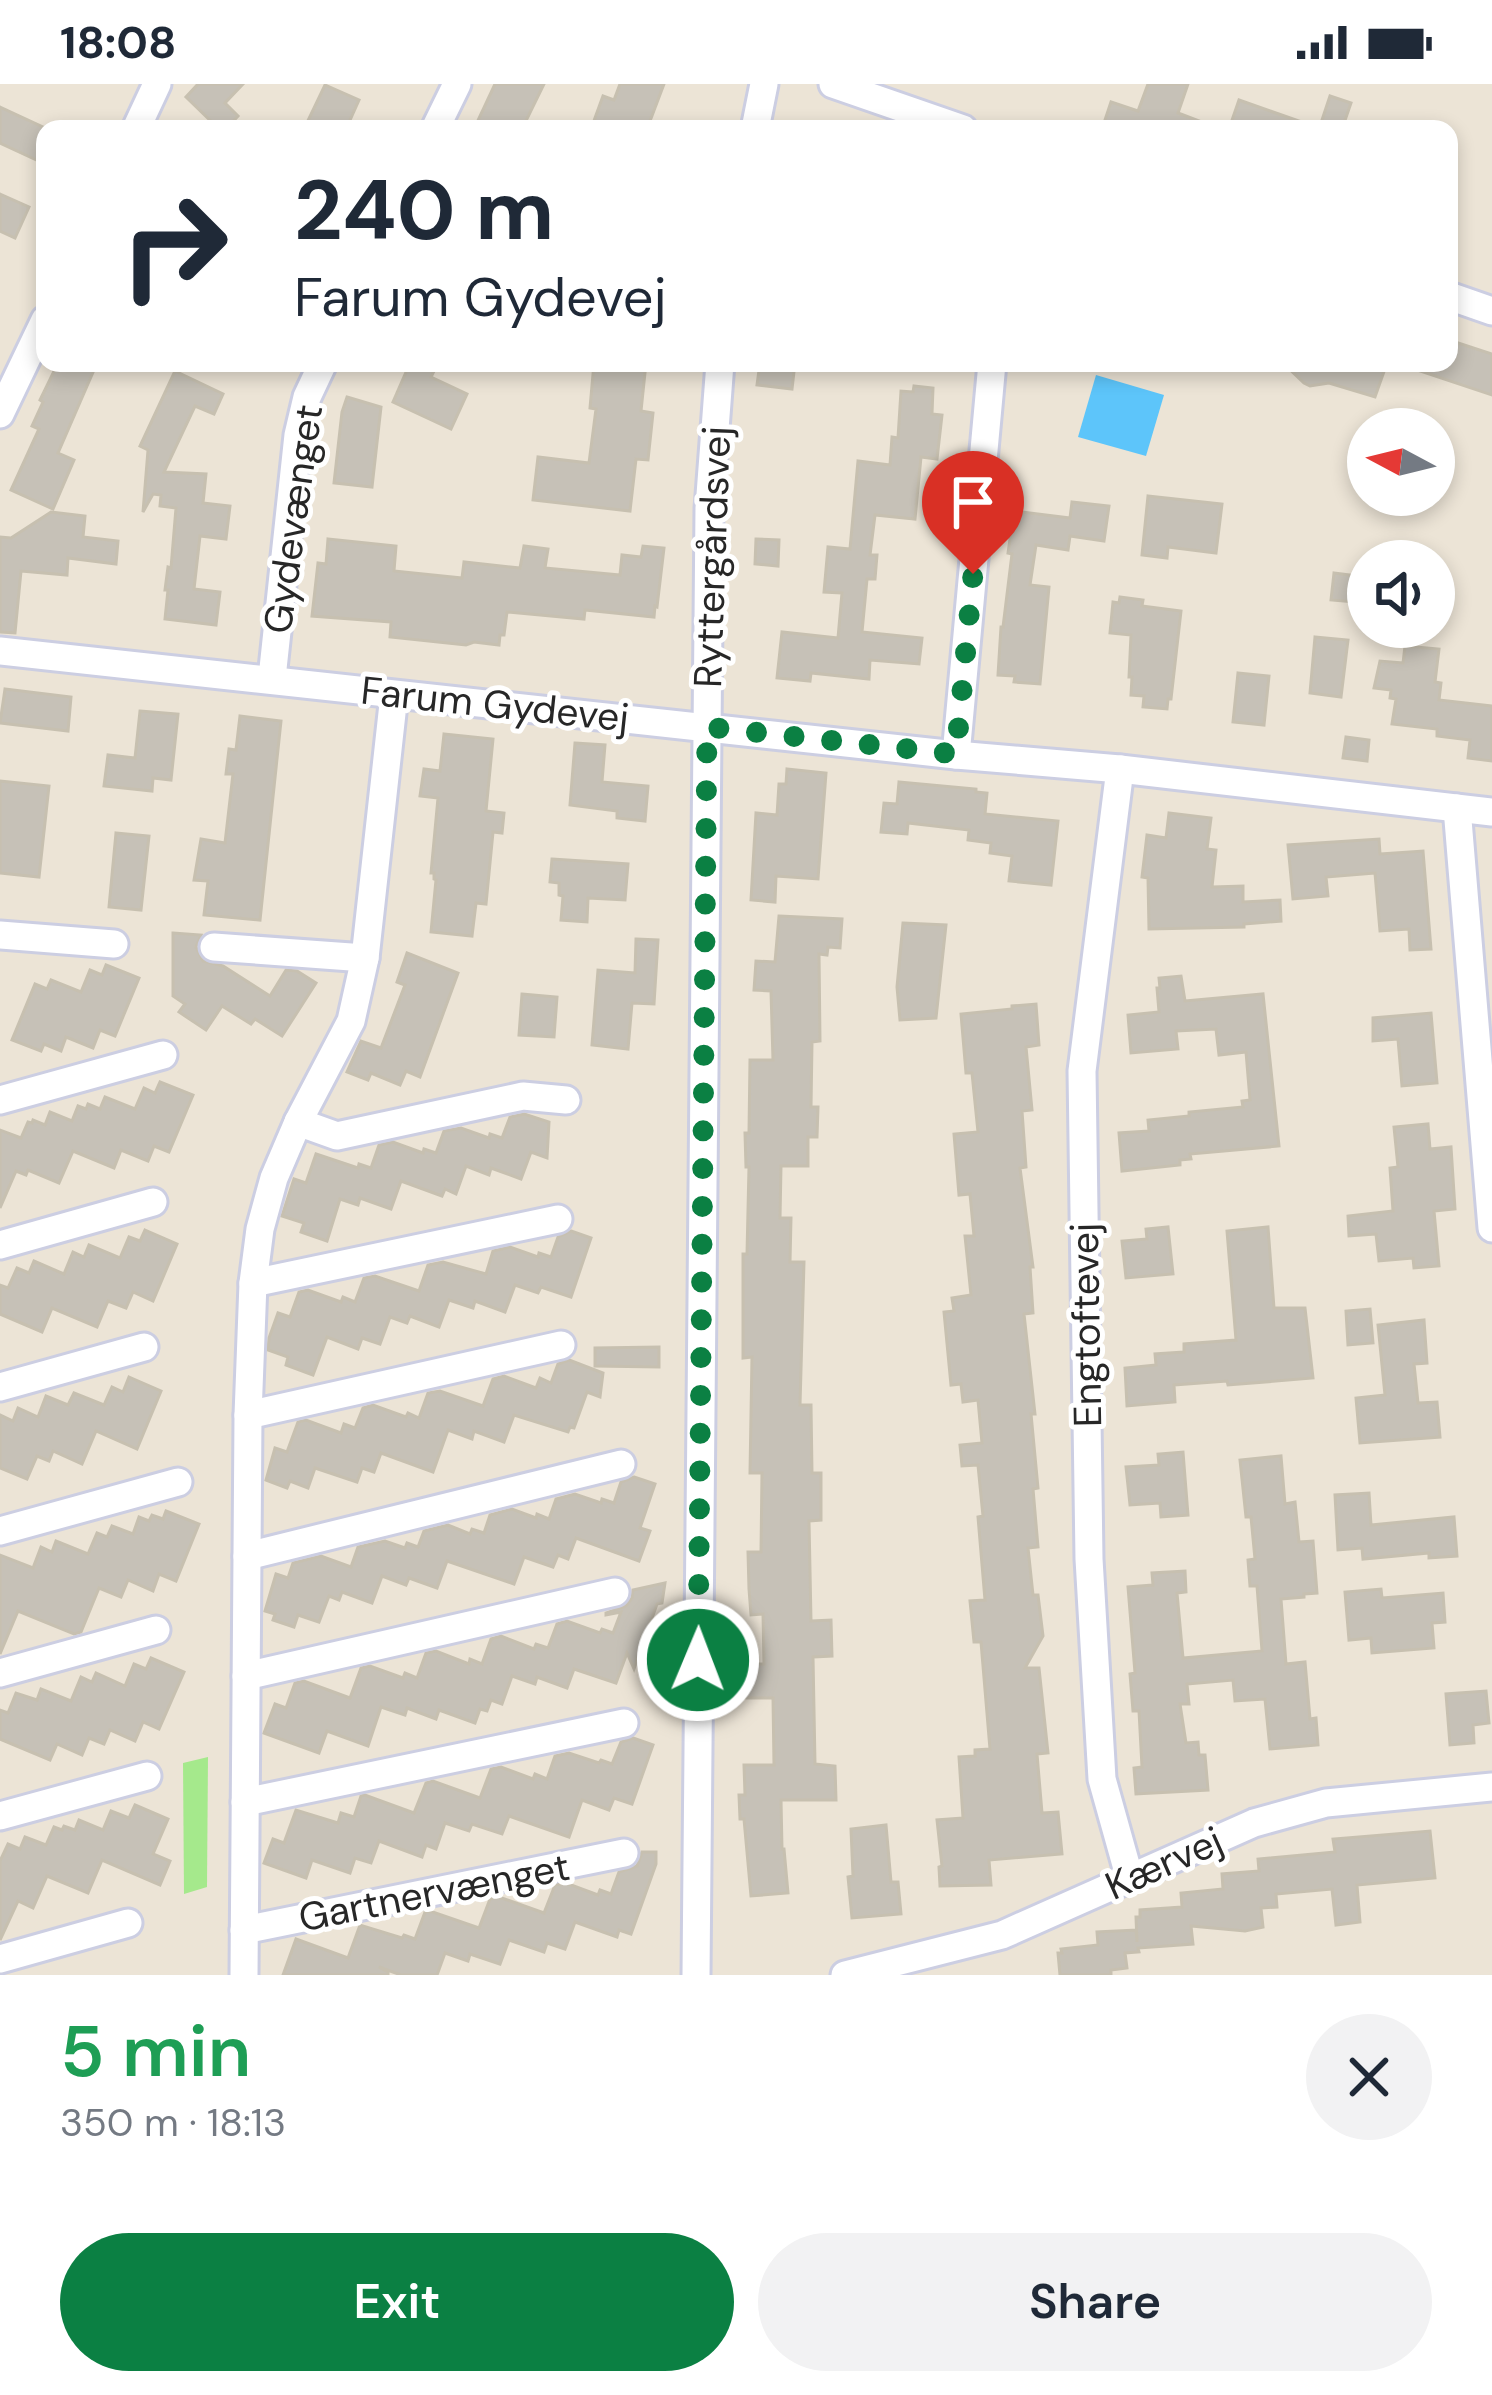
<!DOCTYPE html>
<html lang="en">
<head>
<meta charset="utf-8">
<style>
	body { margin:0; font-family:"DM Sans",sans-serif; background:#f2f2f3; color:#1f2937; height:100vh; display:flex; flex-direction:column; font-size:45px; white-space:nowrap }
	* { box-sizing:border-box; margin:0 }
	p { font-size:39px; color:#747a83 }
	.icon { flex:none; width:66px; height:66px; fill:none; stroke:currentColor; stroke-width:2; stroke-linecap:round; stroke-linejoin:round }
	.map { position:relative; height:1891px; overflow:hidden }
	.panel { display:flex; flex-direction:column; background:#fff; flex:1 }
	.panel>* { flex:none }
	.banner { position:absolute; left:36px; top:36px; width:1422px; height:252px; border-radius:24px; box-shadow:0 6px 18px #0003; background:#fff; color:#1f2937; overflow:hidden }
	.needle { width:78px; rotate:277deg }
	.buttons { position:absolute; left:1347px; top:324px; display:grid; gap:24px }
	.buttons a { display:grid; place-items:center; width:108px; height:108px; border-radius:50%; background:#fff; box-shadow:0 6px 18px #0003; font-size:60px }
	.pin { position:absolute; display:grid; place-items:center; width:102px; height:102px; color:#fff; margin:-123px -51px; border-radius:50% 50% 50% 0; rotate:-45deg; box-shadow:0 0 12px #0007 }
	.pin .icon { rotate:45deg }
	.me { position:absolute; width:132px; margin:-66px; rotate:1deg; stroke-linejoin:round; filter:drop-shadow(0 0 9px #0008) }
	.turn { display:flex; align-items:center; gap:42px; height:252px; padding:0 60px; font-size:54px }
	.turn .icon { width:156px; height:156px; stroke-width:2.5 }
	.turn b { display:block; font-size:84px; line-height:102px }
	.round { display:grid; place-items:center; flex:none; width:126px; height:126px; border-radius:63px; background:#f2f2f3 }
	.summary { display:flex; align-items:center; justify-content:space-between; height:204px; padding:0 60px }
	h1 { font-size:72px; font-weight:600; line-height:90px; color:#1e9e55 }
	.button { display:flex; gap:24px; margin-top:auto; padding:24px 60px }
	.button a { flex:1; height:138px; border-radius:72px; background:#0b8043; color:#fff; font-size:48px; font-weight:600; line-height:138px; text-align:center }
	.button a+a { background:#f2f2f3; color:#1f2937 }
	.status { display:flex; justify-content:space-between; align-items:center; height:84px; padding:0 60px; background:#fff; direction:ltr }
	.status svg { height:33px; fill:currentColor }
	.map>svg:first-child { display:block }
	.green { fill:#a5e98c }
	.water { fill:#5dc5fa }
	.building { fill:#c6c1b7; stroke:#c7c0b0; stroke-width:3 }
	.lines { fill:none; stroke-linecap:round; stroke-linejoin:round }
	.minor-casing { stroke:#cccee2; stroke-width:33 }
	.minor { stroke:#fff; stroke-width:27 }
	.route { stroke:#0b8043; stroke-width:21; stroke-dasharray:0 37.8 }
	.labels { text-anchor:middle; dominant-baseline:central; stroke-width:10; stroke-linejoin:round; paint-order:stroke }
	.street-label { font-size:39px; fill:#272727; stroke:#fff }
</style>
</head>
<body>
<div class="status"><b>18:08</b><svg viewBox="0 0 49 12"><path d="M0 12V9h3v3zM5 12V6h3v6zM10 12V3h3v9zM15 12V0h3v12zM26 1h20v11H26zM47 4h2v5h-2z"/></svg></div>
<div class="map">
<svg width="1492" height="1891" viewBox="0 0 1492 1891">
	<rect width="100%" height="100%" fill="#ece4d6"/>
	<!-- green -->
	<polygon class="green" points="208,1673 207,1803 184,1810 183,1679"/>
	<!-- water -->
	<polygon class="water" points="1096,291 1164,311 1146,372 1078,353"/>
	<!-- building -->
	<g class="building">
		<polygon points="198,0 243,0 225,19 238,32 226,45 219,45 186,13"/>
		<polygon points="495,0 544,0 522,45 474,45"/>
		<polygon points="620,0 664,0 647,45 591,45 603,12 614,16"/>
		<polygon points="1148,0 1188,0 1178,29 1215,43 1215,45 1102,45 1111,18 1138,27"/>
		<polygon points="325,1 359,16 346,45 304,45"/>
		<polygon points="1330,12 1351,19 1342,45 1319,45"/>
		<polygon points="1239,16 1313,42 1312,45 1229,45"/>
		<polygon points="0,23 45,44 45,80 0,59"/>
		<polygon points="0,110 29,123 15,154 0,147"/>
		<polygon points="1449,256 1492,270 1492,311 1408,283 1408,279 1449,279"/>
		<polygon points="58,279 97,279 58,369 74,376 53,425 11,406 39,345 32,342 43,318 40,316"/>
		<polygon points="410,279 438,279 431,293 467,310 451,345 393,318"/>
		<polygon points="594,279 646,279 641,327 653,329 648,376 636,375 630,427 533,416 538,373 589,379 596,325 590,324"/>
		<polygon points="760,279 795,279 792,305 757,301"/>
		<polygon points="1283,279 1387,279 1375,313 1329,299 1310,302 1304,299"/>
		<polygon points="175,287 223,310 214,330 195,322 164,388 206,390 203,419 230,422 226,455 200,452 194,505 220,508 216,541 165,535 168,506 165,506 168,483 171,484 176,424 160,422 161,411 153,410 143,428 148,366 140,362"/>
		<polygon points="914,302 933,304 932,330 942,331 937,375 921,373 915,435 875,431 870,471 877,471 875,495 867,495 862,548 922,554 919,580 870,576 869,595 811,589 810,597 777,594 782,548 838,554 842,509 824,508 828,463 850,465 858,377 890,381 892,353 898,354 901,307 913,308"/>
		<polygon points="347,313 381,323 372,403 334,399 342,328"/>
		<polygon points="1148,412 1222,420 1216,469 1168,463 1167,474 1142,471"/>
		<polygon points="1072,418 1109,422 1104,457 1070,452 1068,466 1036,461 1030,501 1049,503 1040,600 1014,598 1015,592 998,591 1001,543 1003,543 1012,470 1008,469 1014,427 1070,434"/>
		<polygon points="51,428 85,432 83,453 118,457 116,480 68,474 67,491 21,487 15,549 0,548 0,453 11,454"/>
		<polygon points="328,455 396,462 394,487 462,494 464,478 520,484 524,462 548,465 545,484 620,491 622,471 641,473 643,462 664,464 657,523 655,522 654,533 585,526 584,535 507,528 504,551 500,551 499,561 474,558 466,561 390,553 391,538 312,532 318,479 326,480"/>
		<polygon points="756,455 779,456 778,482 755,480"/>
		<polygon points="1334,489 1358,492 1354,518 1331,516"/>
		<polygon points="1120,513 1143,516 1142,522 1181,527 1171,615 1168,615 1167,625 1143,623 1144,612 1131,611 1132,593 1129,593 1131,551 1110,549 1113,518 1119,519"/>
		<polygon points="1315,553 1348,556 1341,613 1310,609"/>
		<polygon points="1405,562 1439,565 1435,598 1441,599 1439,616 1492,622 1492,677 1468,674 1470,656 1437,652 1437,645 1392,640 1396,615 1390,614 1391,606 1374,604 1380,577 1403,579"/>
		<polygon points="1238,589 1269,592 1264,641 1233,638"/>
		<polygon points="5,605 71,613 68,647 0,639"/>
		<polygon points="140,627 178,630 171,696 153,694 152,707 104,702 108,671 135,674"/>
		<polygon points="240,632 281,637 260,836 204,831 208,797 194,796 201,755 225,759 233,690 226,690 229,665 236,666"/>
		<polygon points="444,650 493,655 486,727 504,729 502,749 493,748 486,820 476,819 472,852 431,848 436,796 434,795 434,789 431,789 438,714 420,712 424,685 440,687"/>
		<polygon points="1346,653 1369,656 1367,677 1343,674"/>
		<polygon points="575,659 605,661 602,698 648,702 645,737 617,734 617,727 570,721"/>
		<polygon points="787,685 826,689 818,795 776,792 775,818 751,816 756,729 777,731 779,700 786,700"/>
		<polygon points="0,697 49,702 39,793 0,789"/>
		<polygon points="899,698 976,705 976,708 987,709 985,730 1058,737 1051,801 1009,797 1012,772 990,769 991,759 968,756 969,746 908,739 907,750 881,748 884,719 897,720"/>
		<polygon points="1169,729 1211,734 1207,765 1216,766 1212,803 1243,802 1243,818 1280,816 1281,837 1244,840 1244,843 1149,845 1148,794 1142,793 1147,751 1166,754"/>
		<polygon points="116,749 149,752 141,826 109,823"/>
		<polygon points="1379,755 1380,770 1423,767 1431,865 1410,866 1409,845 1380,847 1375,789 1326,793 1328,812 1293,815 1288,761"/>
		<polygon points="552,775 628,780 625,816 588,814 587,838 561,836 563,812 559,811 559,799 550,798"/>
		<polygon points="779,832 842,835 840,864 828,863 827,871 819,870 820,957 812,958 811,1023 818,1023 817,1053 808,1053 808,1082 781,1082 780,1134 791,1134 790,1178 804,1178 800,1321 811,1321 812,1389 821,1389 821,1436 809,1437 811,1537 831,1536 832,1572 813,1573 815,1680 835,1682 836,1716 781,1716 782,1765 784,1765 788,1809 751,1812 744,1735 740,1735 739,1711 745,1711 744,1681 774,1681 773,1614 743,1614 742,1580 764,1580 763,1530 751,1531 749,1505 748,1468 761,1468 762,1389 750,1389 752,1273 743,1274 743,1170 747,1170 749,1083 746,1083 745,1049 749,1049 750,976 773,976 771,907 754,906 756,877 775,878"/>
		<polygon points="903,839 946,841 936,934 900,936 897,903"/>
		<polygon points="173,849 201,851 196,863 203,877 223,882 270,912 286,886 297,887 316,899 282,952 255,935 251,940 222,922 206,946 179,928 185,920 173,912"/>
		<polygon points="636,855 658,856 654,920 632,919 628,965 592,961 598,886 635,889"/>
		<polygon points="407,869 458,889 420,993 406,987 400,1001 371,989 368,996 347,988 361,957 381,964 405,901 397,898"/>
		<polygon points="106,881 139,894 115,952 100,946 93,964 66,953 61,967 44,960 41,967 12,956 35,900 47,905 51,896 81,908 90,886 102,891"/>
		<polygon points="1181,892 1185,917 1263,910 1279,1062 1190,1070 1191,1075 1180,1076 1180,1081 1122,1087 1119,1049 1149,1047 1148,1036 1189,1032 1189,1028 1243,1023 1242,1017 1250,1016 1246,968 1219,971 1216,945 1176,947 1178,965 1131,969 1128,931 1159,928 1157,904 1160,904 1159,894"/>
		<polygon points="522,910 557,913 554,953 519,951"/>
		<polygon points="1036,920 1039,961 1026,963 1032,1026 1022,1027 1026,1083 1020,1084 1033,1183 1030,1183 1033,1229 1024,1230 1035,1330 1031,1330 1038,1404 1033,1405 1038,1463 1028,1464 1033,1511 1038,1511 1043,1552 1025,1584 1039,1584 1048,1669 1037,1670 1042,1729 1058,1728 1062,1770 989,1776 991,1801 940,1802 939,1783 942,1782 937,1736 963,1734 959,1673 975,1672 975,1666 990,1665 981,1558 974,1558 970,1517 985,1516 978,1433 983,1432 978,1381 962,1382 960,1361 982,1359 978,1316 963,1318 961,1300 951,1301 944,1228 954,1227 952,1214 971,1211 965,1152 974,1152 970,1110 959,1111 954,1050 978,1048 972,989 966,989 961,930 1012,925 1012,922"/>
		<polygon points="1431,929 1437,999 1402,1002 1398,955 1373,957 1373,934"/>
		<polygon points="160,998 193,1011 169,1068 154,1062 148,1077 121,1066 114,1084 73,1067 59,1099 28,1086 26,1091 16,1087 0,1124 0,1046 21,1054 28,1038 32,1039 33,1036 45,1041 50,1028 72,1037 78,1022 86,1025 88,1020 100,1025 105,1013 135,1025 144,1004 155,1009"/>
		<polygon points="524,1030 549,1038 547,1074 531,1068 521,1095 491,1084 489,1091 466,1082 456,1110 445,1105 442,1112 401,1097 391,1125 360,1114 358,1121 340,1115 327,1157 301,1148 304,1139 282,1132 294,1095 306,1099 316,1070 358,1084 359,1080 371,1084 379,1061 393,1058 423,1069 424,1065 436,1069 444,1047 461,1044 489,1054 490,1050 502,1054 510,1033"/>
		<polygon points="1428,1040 1430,1065 1451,1063 1455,1125 1434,1127 1439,1182 1414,1184 1413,1174 1379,1177 1376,1150 1349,1152 1348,1132 1393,1127 1390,1084 1398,1083 1394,1043"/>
		<polygon points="1168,1143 1173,1190 1126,1194 1122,1157 1147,1155 1146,1145"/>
		<polygon points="1268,1143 1274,1224 1305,1224 1313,1294 1228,1301 1227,1297 1174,1301 1175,1318 1127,1322 1125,1284 1156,1281 1155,1270 1184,1268 1184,1260 1236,1256 1227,1147"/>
		<polygon points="145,1146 177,1160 153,1217 133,1208 126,1224 108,1217 97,1243 52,1224 42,1248 0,1230 0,1201 8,1204 17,1184 29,1189 34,1177 64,1190 73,1168 84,1173 89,1161 120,1174 129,1153 140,1157"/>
		<polygon points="571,1147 591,1154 571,1213 541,1203 538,1209 515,1201 505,1228 475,1217 473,1224 449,1216 439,1243 410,1232 407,1239 390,1233 380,1260 362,1254 358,1265 327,1253 313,1291 286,1281 288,1273 268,1266 269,1254 278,1229 290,1233 299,1208 308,1206 341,1218 343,1213 355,1218 364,1194 375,1192 419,1207 428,1181 443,1178 486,1190 493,1167 510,1163 538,1173 539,1169 551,1173 558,1153"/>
		<polygon points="1370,1225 1373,1259 1348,1261 1346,1227"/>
		<polygon points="1424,1236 1427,1279 1414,1280 1418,1319 1437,1318 1440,1353 1360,1359 1356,1314 1385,1311 1378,1241"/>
		<polygon points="659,1263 659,1283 595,1282 595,1264"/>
		<polygon points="569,1276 603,1289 600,1313 587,1308 574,1344 570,1343 568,1348 514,1331 504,1358 474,1347 472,1355 448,1346 433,1388 381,1369 374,1388 362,1384 357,1398 315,1384 308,1404 290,1397 287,1404 266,1396 275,1364 287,1368 298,1338 306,1336 341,1349 344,1340 355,1344 363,1324 373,1321 406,1333 408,1329 419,1334 428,1309 440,1307 483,1322 493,1295 504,1292 536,1304 540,1294 551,1299 558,1280"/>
		<polygon points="129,1293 161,1307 137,1365 96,1347 82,1380 53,1367 49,1377 37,1372 27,1395 0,1384 0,1331 13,1337 18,1324 38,1333 46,1312 68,1321 74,1309 104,1321 112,1303 123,1308"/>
		<polygon points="1183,1368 1188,1431 1161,1433 1160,1419 1130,1421 1126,1383 1159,1381 1158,1370"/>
		<polygon points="1281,1372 1285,1420 1295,1418 1299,1458 1313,1457 1317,1509 1304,1510 1304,1513 1281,1515 1286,1580 1305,1578 1310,1635 1316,1634 1318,1661 1270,1665 1265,1615 1235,1617 1233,1596 1187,1600 1189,1620 1180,1620 1186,1659 1198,1658 1199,1671 1205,1671 1208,1706 1136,1710 1134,1684 1142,1683 1139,1627 1133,1627 1130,1590 1135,1589 1128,1503 1153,1501 1152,1489 1185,1487 1186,1508 1177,1509 1183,1574 1262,1567 1257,1502 1250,1502 1248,1476 1255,1475 1251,1433 1246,1433 1240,1376"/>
		<polygon points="634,1393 655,1400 640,1444 650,1447 639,1477 576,1454 568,1475 558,1471 553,1483 524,1473 514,1500 447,1477 437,1504 409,1494 406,1501 382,1492 372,1519 342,1508 339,1516 329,1512 319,1538 298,1531 294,1543 273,1536 275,1530 265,1527 276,1490 288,1494 293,1479 321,1472 351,1483 358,1463 385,1457 405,1464 407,1459 418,1463 424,1447 448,1441 470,1450 472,1445 484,1449 490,1431 512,1425 536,1434 537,1430 549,1435 556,1415 575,1410 601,1419 602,1415 614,1419 621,1398"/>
		<polygon points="1369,1409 1371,1441 1454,1433 1457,1472 1429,1474 1429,1469 1363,1475 1362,1464 1338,1466 1335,1411"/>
		<polygon points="166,1427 199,1440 176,1497 159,1490 153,1507 128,1496 121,1513 99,1504 81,1548 74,1550 18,1527 0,1570 0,1471 33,1484 41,1463 52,1468 56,1457 88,1470 97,1449 107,1453 112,1442 133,1450 139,1433 149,1437 152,1431 163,1435"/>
		<polygon points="665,1499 662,1519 657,1520 634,1585 627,1569 616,1599 574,1585 567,1604 537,1593 535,1600 512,1592 502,1620 491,1616 487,1627 480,1625 475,1639 439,1626 436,1635 407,1624 405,1631 381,1623 368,1662 327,1647 319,1669 264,1649 275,1620 286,1624 295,1599 304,1597 350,1614 361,1584 370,1582 403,1594 405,1589 417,1594 426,1569 436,1567 469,1580 470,1575 482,1580 491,1555 501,1552 534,1565 536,1560 548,1564 557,1540 567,1537 600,1549 602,1545 613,1549 621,1528 606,1531 606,1529 626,1522 632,1514 633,1506"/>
		<polygon points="1381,1505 1382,1514 1443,1509 1445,1538 1432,1539 1434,1564 1372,1569 1371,1554 1349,1556 1345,1508"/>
		<polygon points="151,1574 184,1588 159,1645 143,1638 135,1657 110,1646 104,1660 89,1654 82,1671 57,1660 50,1676 0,1655 0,1626 8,1629 16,1609 37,1616 41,1605 71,1617 81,1593 92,1598 96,1589 125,1602 134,1580 146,1585"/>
		<polygon points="1486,1607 1489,1639 1473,1641 1474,1659 1450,1661 1446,1610"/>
		<polygon points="633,1654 653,1661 632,1720 614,1714 609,1726 582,1716 569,1753 509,1732 502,1750 472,1740 469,1747 445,1739 436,1765 426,1761 422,1773 379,1757 371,1779 355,1774 350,1789 312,1776 306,1794 264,1779 273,1755 284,1759 296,1726 338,1739 341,1729 354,1733 361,1712 365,1711 414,1729 426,1699 433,1697 480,1714 491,1685 501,1683 533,1695 535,1690 547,1695 555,1672 569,1669 599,1679 601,1676 612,1680 621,1658"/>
		<polygon points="135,1721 168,1735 153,1770 170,1777 160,1801 102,1776 88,1809 47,1792 33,1824 18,1817 0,1856 0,1777 8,1760 20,1765 25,1753 46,1761 54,1743 62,1746 64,1742 75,1746 79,1736 103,1746 111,1727 129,1734"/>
		<polygon points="886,1741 891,1798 898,1798 901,1830 852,1834 848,1793 853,1792 851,1745"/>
		<polygon points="1430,1747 1435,1794 1357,1801 1360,1838 1336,1841 1332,1805 1276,1810 1277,1823 1261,1824 1263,1843 1245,1847 1191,1842 1193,1860 1138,1864 1139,1868 1125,1869 1127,1884 1111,1886 1111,1891 1060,1891 1058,1869 1062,1869 1061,1865 1098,1861 1097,1848 1136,1846 1137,1858 1136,1833 1140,1833 1140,1826 1182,1823 1181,1809 1223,1805 1222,1790 1259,1787 1258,1775 1335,1768 1333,1755"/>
		<polygon points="642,1768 656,1768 656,1780 631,1850 619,1846 617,1853 575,1838 565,1865 547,1859 544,1868 509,1856 500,1880 470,1870 468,1877 445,1869 437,1891 401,1891 379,1883 388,1888 388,1891 283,1891 296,1855 348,1874 360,1841 402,1854 404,1851 415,1855 425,1828 430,1827 479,1844 490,1815 499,1813 544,1829 555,1801 566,1799 598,1811 600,1806 611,1810 619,1788 637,1782"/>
	</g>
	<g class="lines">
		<defs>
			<g id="minor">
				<polyline points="833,0 963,45"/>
				<polyline points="136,45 157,0"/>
				<polyline points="435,45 457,0"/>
				<polyline points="755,45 764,0"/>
				<polyline points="1449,212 1492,227"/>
				<polyline points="0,330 45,236"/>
				<polyline points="0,567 956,671 1120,685 1492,728"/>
				<polyline points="272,594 298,351 307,313 323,279"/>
				<polyline points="956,671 992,279"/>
				<polyline points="1120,685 1082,987 1089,1475 1102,1695 1130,1795"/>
				<polyline points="1457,724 1492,1144"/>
				<polyline points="0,851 114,860"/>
				<polyline points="214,863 365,874"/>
				<polyline points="0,1016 163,971"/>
				<polyline points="298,1038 337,1052 523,1012 566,1016"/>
				<polyline points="0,1161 153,1118"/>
				<polyline points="253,1199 558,1135"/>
				<polyline points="0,1303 144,1263"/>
				<polyline points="248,1331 561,1261"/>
				<polyline points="0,1447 178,1398"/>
				<polyline points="247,1472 621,1380"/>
				<polyline points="0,1589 156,1546"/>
				<polyline points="246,1592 615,1508"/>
				<polyline points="245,1718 624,1639"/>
				<polyline points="0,1732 147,1692"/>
				<polyline points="244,1846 624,1769"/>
				<polyline points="0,1875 128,1839"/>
				<polyline points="244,1891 248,1331 253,1199 260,1145 274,1094 298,1038 351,937 365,874 394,611"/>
				<polyline points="696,1891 709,424 720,279"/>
				<polyline points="845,1891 1002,1851 1254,1739 1326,1719 1492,1703"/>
			</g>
		</defs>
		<!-- minor casing -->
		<use href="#minor" class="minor-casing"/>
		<!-- minor -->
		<use href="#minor" class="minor"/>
	</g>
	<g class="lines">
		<!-- route -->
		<polyline class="route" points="698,1576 707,643 956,670 973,490"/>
	</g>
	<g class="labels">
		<!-- street labels -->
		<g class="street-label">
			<text transform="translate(293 435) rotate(-82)">Gydevænget</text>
			<text transform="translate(712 473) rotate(-88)">Ryttergårdsvej</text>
			<text transform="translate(495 620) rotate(6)">Farum Gydevej</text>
			<text transform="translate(1086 1241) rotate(-91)">Engtoftevej</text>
			<text transform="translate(1164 1779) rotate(-24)">Kærvej</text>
			<text transform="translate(434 1808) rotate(-11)">Gartnervænget</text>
		</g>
	</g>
</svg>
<div class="buttons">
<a><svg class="needle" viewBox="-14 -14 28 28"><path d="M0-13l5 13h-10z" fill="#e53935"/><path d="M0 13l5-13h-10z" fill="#747a83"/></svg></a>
<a><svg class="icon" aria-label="sound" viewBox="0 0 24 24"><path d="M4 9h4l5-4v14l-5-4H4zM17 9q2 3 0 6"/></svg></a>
</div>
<div class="pin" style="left:973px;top:490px;background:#d93025"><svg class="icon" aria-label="arrive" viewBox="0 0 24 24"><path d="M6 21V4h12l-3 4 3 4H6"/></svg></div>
<svg class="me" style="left:698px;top:1576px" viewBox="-20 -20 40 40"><circle r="17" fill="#0b8043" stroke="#fff" stroke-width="3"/><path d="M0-11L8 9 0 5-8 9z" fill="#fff"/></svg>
<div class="banner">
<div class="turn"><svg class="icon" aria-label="right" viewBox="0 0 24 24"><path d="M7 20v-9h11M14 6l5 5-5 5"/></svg><div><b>240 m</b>Farum Gydevej</div></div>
</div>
</div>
<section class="panel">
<div class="summary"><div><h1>5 min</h1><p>350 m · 18:13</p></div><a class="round"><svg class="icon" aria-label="close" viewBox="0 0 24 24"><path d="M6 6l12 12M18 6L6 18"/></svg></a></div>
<div class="button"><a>Exit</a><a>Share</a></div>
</section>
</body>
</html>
